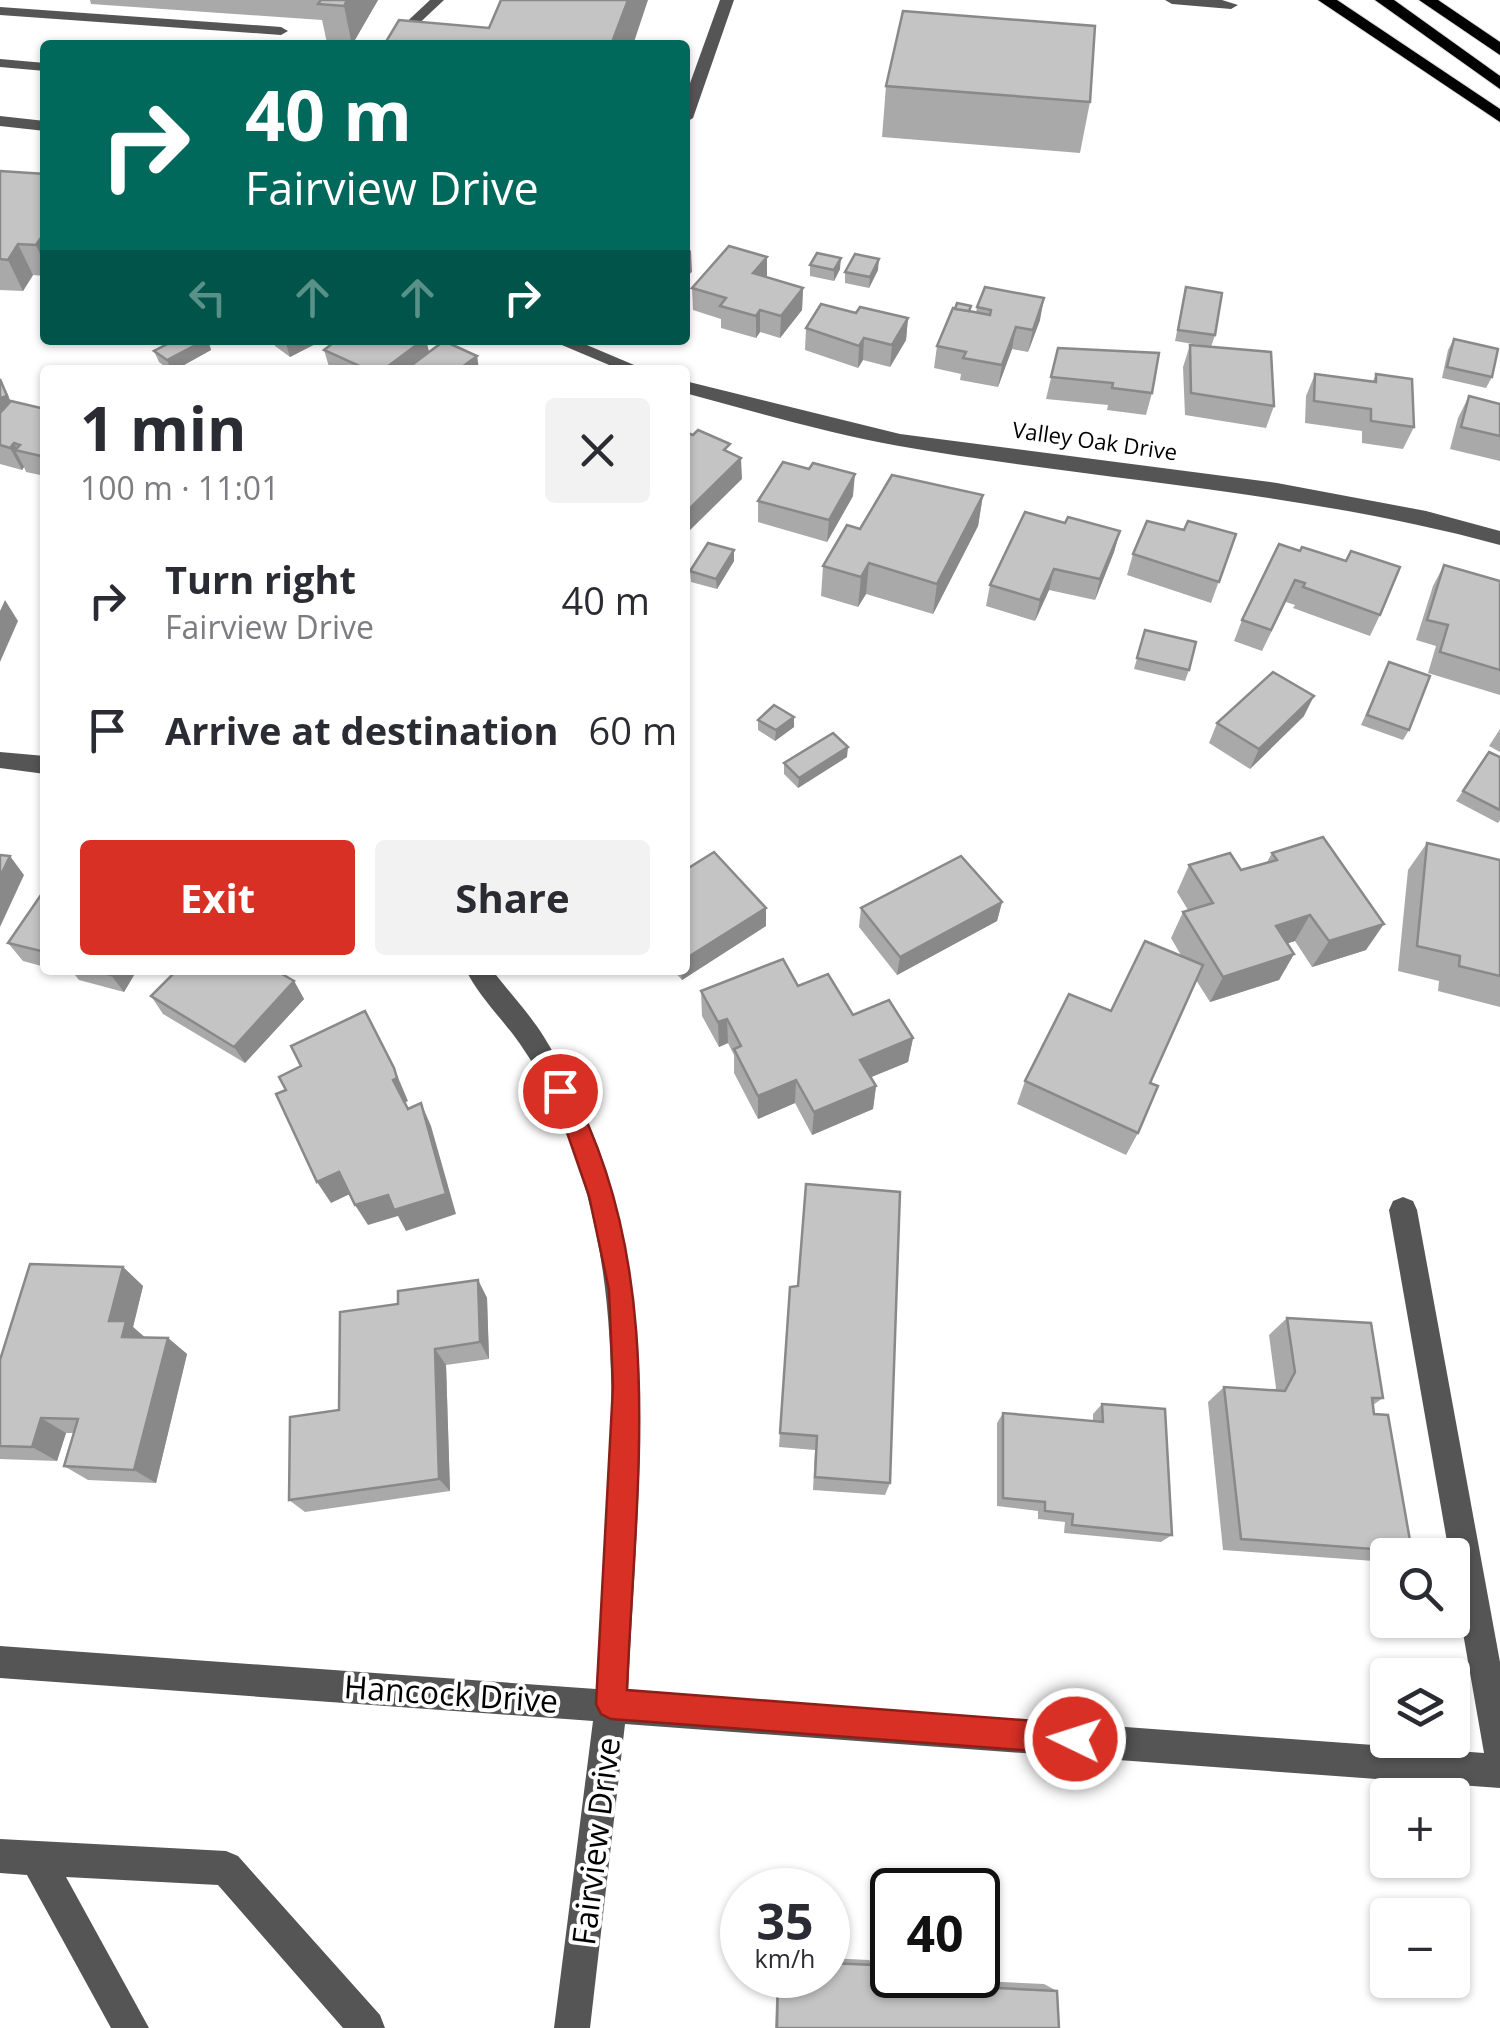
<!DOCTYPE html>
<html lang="en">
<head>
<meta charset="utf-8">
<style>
	body { margin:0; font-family:"Open Sans",sans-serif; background:#f2f2f3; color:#2b2b33; height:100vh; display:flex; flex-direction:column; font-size:38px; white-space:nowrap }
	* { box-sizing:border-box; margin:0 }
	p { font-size:32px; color:#7c7c81 }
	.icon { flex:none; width:55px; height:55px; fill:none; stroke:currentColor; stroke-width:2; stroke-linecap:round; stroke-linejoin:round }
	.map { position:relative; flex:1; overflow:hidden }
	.drawer { position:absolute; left:40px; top:365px; width:650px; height:610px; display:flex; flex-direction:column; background:#fff; border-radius:10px; box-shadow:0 2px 8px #0004 }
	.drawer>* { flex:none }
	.top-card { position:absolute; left:40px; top:40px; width:650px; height:305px; border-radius:10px; box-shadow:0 2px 8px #0004; background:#00695c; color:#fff; overflow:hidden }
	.buttons { position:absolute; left:1370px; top:1538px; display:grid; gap:20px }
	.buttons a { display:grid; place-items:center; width:100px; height:100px; border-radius:10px; background:#fff; box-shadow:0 2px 8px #0004; font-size:50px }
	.speed { position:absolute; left:720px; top:1868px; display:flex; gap:20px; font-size:50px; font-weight:700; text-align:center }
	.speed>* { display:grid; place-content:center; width:130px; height:130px; border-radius:50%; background:#fff; box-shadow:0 2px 8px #0004; line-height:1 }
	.speed small { font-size:25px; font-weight:400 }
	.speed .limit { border:5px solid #111; border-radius:15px; background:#fff; color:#111 }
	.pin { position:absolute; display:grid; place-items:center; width:85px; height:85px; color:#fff; margin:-42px; border:5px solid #fff; border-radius:50%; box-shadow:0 2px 10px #0007 }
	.me { position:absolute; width:110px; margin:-55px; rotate:274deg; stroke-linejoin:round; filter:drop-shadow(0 0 8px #0008) }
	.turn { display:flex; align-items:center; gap:35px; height:210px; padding:0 40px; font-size:45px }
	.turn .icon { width:130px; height:130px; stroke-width:2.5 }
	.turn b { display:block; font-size:70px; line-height:85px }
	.lanes { display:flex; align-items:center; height:95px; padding:0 40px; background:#0003; justify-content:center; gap:50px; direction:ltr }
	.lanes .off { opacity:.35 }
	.round { display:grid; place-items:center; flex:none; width:105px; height:105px; border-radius:10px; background:#f2f2f3 }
	.head { display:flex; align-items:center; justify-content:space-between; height:170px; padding:0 40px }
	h1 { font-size:60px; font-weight:700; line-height:75px }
	.action { display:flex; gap:20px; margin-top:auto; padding:20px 40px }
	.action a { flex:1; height:115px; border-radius:10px; background:#d93025; color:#fff; font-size:40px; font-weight:700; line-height:115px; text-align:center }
	.action a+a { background:#f2f2f3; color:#2b2b33 }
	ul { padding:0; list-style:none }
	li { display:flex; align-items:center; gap:30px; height:130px; padding:0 40px }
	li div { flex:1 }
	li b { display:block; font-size:38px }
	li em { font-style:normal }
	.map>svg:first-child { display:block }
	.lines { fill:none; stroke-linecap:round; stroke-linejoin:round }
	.highway-casing { stroke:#dbdbdb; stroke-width:2 }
	.minor { fill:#555; fill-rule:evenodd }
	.highway { fill:#000; fill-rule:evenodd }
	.wall { fill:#a9a9a9 }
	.shaded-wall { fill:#898989 }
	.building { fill:#c4c4c4; stroke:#898989; stroke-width:2.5 }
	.route { fill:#d93025; stroke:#8d1f18; stroke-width:2.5 }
	.labels { text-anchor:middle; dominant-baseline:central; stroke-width:8; stroke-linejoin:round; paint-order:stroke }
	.far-street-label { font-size:22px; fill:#000; stroke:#fff }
	.near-street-label { font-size:32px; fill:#000; stroke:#fff }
</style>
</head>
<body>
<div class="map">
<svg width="1500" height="2028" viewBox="0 0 1500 2028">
	<rect width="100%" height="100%" fill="#fff"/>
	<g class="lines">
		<defs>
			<g id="highway">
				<polygon points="1318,0 1337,0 1500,109 1500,122"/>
				<polygon points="1375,0 1394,0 1500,76 1500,89"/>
				<polygon points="1419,0 1438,0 1500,42 1500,55"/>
			</g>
		</defs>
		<!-- highway casing -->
		<use href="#highway" class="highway-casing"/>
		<!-- minor -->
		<g class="minor">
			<polygon points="430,0 444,0 396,45 382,45"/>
			<polygon points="720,0 734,0 693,118 685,123 685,97"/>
			<polygon points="1165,0 1222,0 1238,5 1231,9 1172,4"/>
			<polygon points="0,7 281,27 288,31 281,35 0,15"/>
			<polygon points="0,59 45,63 45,71 0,67"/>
			<polygon points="0,116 45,121 45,131 0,126"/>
			<polygon points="550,340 575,340 646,370 621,370"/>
			<path d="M 685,381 L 900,434 L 1277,483 L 1426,511 L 1500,531 L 1500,545 C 1303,491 1100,481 899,446 C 827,433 756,412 685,393 Z"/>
			<polygon points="0,752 45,756 45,774 0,768"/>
			<path d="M 466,970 L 492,970 C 509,992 529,1013 544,1037 C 673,1243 638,1462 628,1691 L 1484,1753 L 1389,1210 L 1393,1201 L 1403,1197 L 1413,1201 L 1417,1210 L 1500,1662 L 1500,1788 L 625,1724 L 590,2028 L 554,2028 L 593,1721 L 0,1678 L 0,1646 L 596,1689 C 606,1499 639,1297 560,1117 C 550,1095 538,1070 524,1050 C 506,1022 480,999 466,970 Z"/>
			<polygon points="0,1839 226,1851 238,1856 380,2015 385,2028 343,2028 218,1885 66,1877 149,2028 111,2028 27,1875 0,1873"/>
		</g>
		<!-- highway -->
		<use href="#highway" class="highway"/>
	</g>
	<!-- wall -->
	<g class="wall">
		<polygon points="90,0 378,0 352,45 327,43 322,20 91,4"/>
		<polygon points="886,86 1090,102 1080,153 882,137"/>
		<polygon points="0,171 45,174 45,276 33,275 23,291 0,290"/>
		<polygon points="767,257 767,277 803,288 802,310 780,338 760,332 756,338 721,328 721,319 693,310 692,288"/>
		<polygon points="810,265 840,269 834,281 810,276"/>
		<polygon points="878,270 869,288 845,283 845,272"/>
		<polygon points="1186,287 1215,335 1211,347 1274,406 1266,428 1185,415 1183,367 1190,345 1211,347 1175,341"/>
		<polygon points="977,307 1040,320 1028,352 1012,349 998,387 960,380 961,374 934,368 937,346 970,311 976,313"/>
		<polygon points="856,313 908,318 906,340 890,367 863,360 858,368 805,350 806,328"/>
		<polygon points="1454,339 1492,377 1486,388 1442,378 1448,350"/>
		<polygon points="175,340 208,340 211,350 175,370 169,370 159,362 154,351"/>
		<polygon points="273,340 323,340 290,357 275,346"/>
		<polygon points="337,340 426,340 429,352 477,356 479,370 330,370 324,350"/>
		<polygon points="1058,348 1152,393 1146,415 1107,410 1108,405 1046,399"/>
		<polygon points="1315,374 1373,381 1376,374 1414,427 1403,449 1362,443 1362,431 1305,423 1306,396"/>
		<polygon points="6,390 11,402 45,409 45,476 26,472 24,467 22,470 0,464 0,413 2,411"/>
		<polygon points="1469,396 1500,404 1500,461 1450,449 1458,418"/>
		<polygon points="983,495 978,526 933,614 866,594 858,607 821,596 823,566 860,529"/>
		<polygon points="853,496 827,542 758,522 758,501"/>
		<polygon points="1184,530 1236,534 1211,603 1127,575 1133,554"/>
		<polygon points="1120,531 1114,552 1095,600 1049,590 1035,621 986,606 990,585"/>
		<polygon points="1279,544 1380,615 1370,636 1293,608 1295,605 1286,602 1262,651 1234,641 1242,620"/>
		<polygon points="734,561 717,589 691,582 690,571"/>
		<polygon points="1444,565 1500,581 1500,695 1428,673 1436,646 1416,640 1433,586"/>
		<polygon points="1145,630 1189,670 1185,681 1134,669"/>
		<polygon points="1389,662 1409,730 1403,740 1361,725"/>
		<polygon points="1304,716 1250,769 1209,743 1217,723"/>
		<polygon points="758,720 794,727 775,741 758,730"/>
		<polygon points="1500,729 1500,752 1489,746"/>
		<polygon points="1489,752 1500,757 1500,820 1498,823 1456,801"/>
		<polygon points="847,757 798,788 784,774 784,763"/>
		<polygon points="1427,843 1500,860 1500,1007 1438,991 1439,981 1398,971 1408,870"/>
		<polygon points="1272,853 1366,950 1312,967 1295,941 1288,943 1294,954 1279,980 1210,1002 1196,980 1150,1083 1138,1133 1126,1155 1017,1104 1025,1081 1111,1011 1182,957 1171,938 1183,912 1188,910 1177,892 1189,865 1241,870 1267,862"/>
		<polygon points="690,867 766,908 766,926 682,980 673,970 685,970"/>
		<polygon points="45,889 45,967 23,961 8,943"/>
		<polygon points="1002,902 997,921 897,975 859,927 861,908"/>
		<polygon points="71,970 137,970 124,992 79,980"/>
		<polygon points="294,981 304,999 245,1063 163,1014 151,996"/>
		<polygon points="798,986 853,1015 913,1038 908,1062 871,1077 876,1086 873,1109 812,1135 795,1103 758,1119 734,1073 734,1055 728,1043 719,1047 702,1016 701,991"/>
		<polygon points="123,1267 143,1286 133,1327 145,1337 168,1338 187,1354 156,1483 88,1480 64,1466 74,1433 66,1433 57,1461 0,1459 0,1360"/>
		<polygon points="478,1280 487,1298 489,1359 446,1365 450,1491 305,1512 289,1500 398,1304"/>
		<polygon points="790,1287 890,1483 885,1495 813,1490 815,1450 779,1447"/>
		<polygon points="1287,1318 1383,1398 1373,1405 1374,1414 1412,1552 1404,1555 1388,1555 1388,1562 1223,1550 1208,1402 1224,1387 1275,1390 1276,1388 1269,1335"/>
		<polygon points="1102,1404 1172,1535 1161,1542 1064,1533 1065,1522 1038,1519 1038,1511 997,1506 997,1423 1003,1413 1093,1421 1093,1414"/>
		<polygon points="828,1958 869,1960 874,1965 874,1976 1044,1984 1057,1991 1059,2028 775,2028 777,1975 828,1975"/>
	</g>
	<!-- shaded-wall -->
	<g class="shaded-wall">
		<polygon points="347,0 378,0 352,45 344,6"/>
		<polygon points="628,0 648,0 633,45 611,45"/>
		<polygon points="40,239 45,251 45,265 36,245"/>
		<polygon points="18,244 33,275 23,291 8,260"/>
		<polygon points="691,250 692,272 685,278 685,255"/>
		<polygon points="767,257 767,279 753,273"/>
		<polygon points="841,258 840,269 834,281 834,270"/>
		<polygon points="879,259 878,270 869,288 870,277"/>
		<polygon points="803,288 802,310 780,338 781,316"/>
		<polygon points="1044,298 1040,320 1028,352 1033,330"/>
		<polygon points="760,310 760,332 756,338 756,316"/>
		<polygon points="908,318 906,340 890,367 892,345"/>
		<polygon points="1016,327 1012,349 998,387 1002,365"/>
		<polygon points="864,338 863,360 858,368 859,346"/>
		<polygon points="205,340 208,340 211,350 175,370 171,370 167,360"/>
		<polygon points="285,340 323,340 290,357"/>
		<polygon points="423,340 426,340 431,360 409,367 410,370 383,370"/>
		<polygon points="477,356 479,370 458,370"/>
		<polygon points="0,379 13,407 0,411"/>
		<polygon points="14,443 18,451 15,450 24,467 22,470 10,448"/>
		<polygon points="741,458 742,479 685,535 685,513"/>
		<polygon points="855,474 853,496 827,542 829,520"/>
		<polygon points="983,495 978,526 933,614 937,584"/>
		<polygon points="1120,531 1114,552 1095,600 1100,579"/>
		<polygon points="734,550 734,561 717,589 716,579"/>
		<polygon points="869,563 866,594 858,607 861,577"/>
		<polygon points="1054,569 1049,590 1035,621 1040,600"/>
		<polygon points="5,600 18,621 0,662 0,611"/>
		<polygon points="1314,696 1304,716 1250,769 1259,749"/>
		<polygon points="794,717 794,727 775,741 776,730"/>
		<polygon points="848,747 847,757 798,788 799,778"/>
		<polygon points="10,856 24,875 0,927 0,877"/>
		<polygon points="1002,902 997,921 897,975 900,957"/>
		<polygon points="766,908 766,926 682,980 681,970 685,970 685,959"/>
		<polygon points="1310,915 1295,941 1261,952 1276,926"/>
		<polygon points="1384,924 1366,950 1312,967 1329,941"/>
		<polygon points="1294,954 1279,980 1210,1002 1223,977"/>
		<polygon points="114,970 137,970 124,992 111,975"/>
		<polygon points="294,981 304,999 245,1063 234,1047"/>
		<polygon points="727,1019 728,1043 719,1047 718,1022"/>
		<polygon points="913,1038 908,1062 857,1083 860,1060"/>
		<polygon points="394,1068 408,1101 404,1103 393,1080"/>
		<polygon points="796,1080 795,1103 758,1119 758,1096"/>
		<polygon points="876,1086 873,1109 812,1135 814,1112"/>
		<polygon points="421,1103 431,1126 456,1214 406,1231 398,1216 368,1225 355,1205 388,1195"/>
		<polygon points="339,1172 352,1193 331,1203 317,1182"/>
		<polygon points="123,1267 143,1286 133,1327 146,1339 122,1337 109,1321"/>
		<polygon points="478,1280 487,1298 489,1359 480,1342"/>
		<polygon points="168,1338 187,1354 156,1483 134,1470"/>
		<polygon points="435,1349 446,1365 450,1491 439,1479"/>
		<polygon points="41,1418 66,1433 57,1461 32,1447"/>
	</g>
	<!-- building -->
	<g class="building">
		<polygon points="321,0 347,0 344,6 318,4"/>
		<polygon points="501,0 628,0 611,45 384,45 399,20 489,28"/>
		<polygon points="903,11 1095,26 1090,102 886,86"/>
		<polygon points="0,171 45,174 45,239 40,239 36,245 18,244 8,260 0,259"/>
		<polygon points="729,246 767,257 753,273 803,288 781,316 760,310 756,316 720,306 726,298 692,288"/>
		<polygon points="817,253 841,258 834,270 810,265"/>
		<polygon points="855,254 879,259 870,277 845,272"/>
		<polygon points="985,287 1044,298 1033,330 1016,327 1002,365 963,358 966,352 937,346 953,308 990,315 991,310 977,307"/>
		<polygon points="1186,287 1222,293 1215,335 1178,330"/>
		<polygon points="957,303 971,306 969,311 955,309"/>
		<polygon points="821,304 856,313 860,307 908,318 892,345 864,338 859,346 806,328"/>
		<polygon points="1454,339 1498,349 1492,377 1447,367"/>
		<polygon points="175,340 205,340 167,360 154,351"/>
		<polygon points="337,340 423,340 383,370 368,370 324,350"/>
		<polygon points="444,341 477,356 458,370 416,370 409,367"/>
		<polygon points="1190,345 1271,352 1274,406 1191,393"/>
		<polygon points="1058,348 1159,353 1152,393 1112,388 1113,383 1051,377"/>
		<polygon points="1315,374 1376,382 1376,374 1412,379 1414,427 1371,421 1371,409 1314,401"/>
		<polygon points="0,379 7,396 0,398"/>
		<polygon points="1469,396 1500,404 1500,436 1461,427"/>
		<polygon points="11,401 45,409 45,457 15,450 20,445 14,443 10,448 0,445 0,413"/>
		<polygon points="698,430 730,444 724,450 741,458 685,513 685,432 693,435"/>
		<polygon points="783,462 809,469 813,463 855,474 829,520 758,501"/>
		<polygon points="892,475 983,495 937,584 869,563 861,577 823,566 847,525 860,529"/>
		<polygon points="1025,512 1065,523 1068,517 1120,531 1100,579 1054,569 1040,600 990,585"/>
		<polygon points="1147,521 1184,530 1188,521 1236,534 1219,582 1133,554"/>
		<polygon points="708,543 734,550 716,579 690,571"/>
		<polygon points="1279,544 1300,551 1302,547 1346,561 1351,551 1400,567 1380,615 1303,587 1305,583 1295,580 1271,630 1242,620"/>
		<polygon points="1444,565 1500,581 1500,670 1440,652 1448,625 1427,620"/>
		<polygon points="1145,630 1196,642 1189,670 1137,658"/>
		<polygon points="1389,662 1430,676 1409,730 1367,715"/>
		<polygon points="1273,672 1314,696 1259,749 1217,723"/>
		<polygon points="774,705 794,717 776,730 758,720"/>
		<polygon points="833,733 848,747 799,778 784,763"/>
		<polygon points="1489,752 1500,757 1500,810 1463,791"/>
		<polygon points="1323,837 1384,924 1329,941 1310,915 1276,926 1294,954 1223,977 1183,912 1213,903 1189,865 1230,853 1241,870 1277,860 1272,853"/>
		<polygon points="1427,843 1500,860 1500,976 1459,966 1460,956 1417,946"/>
		<polygon points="714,852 766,908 685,959 685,861 690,867"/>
		<polygon points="0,855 10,856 0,877"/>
		<polygon points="961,856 1002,902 900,957 861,908"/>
		<polygon points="45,889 45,952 8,943"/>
		<polygon points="1145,941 1203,965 1150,1083 1158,1086 1138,1133 1025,1081 1069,994 1111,1011"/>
		<polygon points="783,959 798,986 828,974 853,1015 889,1000 913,1038 860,1060 876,1086 814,1112 796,1080 758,1096 734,1049 741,1046 727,1019 718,1022 701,991"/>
		<polygon points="93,970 114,970 111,975"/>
		<polygon points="177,970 275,970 294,981 234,1047 151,996"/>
		<polygon points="365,1011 394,1068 397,1078 393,1080 408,1109 421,1103 446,1194 394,1210 388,1195 355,1205 339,1172 317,1182 276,1094 286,1090 279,1077 301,1066 291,1046"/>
		<polygon points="806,1184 900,1192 890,1483 815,1477 817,1436 780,1433 790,1287 798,1286"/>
		<polygon points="30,1264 123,1267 109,1321 126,1321 122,1337 168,1338 134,1470 64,1466 78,1419 41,1418 32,1447 0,1446 0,1360"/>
		<polygon points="478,1280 480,1342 435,1349 439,1479 289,1500 290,1417 339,1410 340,1312 398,1304 398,1291"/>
		<polygon points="1287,1318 1371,1323 1383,1398 1372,1398 1374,1414 1388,1415 1412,1552 1241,1539 1224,1387 1285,1391 1295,1372"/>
		<polygon points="1102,1404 1165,1409 1172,1535 1072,1525 1073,1514 1045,1511 1045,1502 1003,1498 1003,1413 1103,1422"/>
		<polygon points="828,1963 874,1965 874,1982 1057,1991 1059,2028 777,2028 778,1975 828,1975"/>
	</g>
	<!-- route -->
	<path class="route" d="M 560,1081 L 568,1084 C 670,1268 635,1489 627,1690 L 1075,1724 L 1086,1728 L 1090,1739 L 1086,1749 L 1075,1754 L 611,1719 L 601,1714 L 596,1704 L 613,1386 L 609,1290 L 589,1196 L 562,1118 L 548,1091 L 551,1084 Z"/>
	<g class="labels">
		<!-- far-street labels -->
		<g class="far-street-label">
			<text transform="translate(1095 440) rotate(8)">Valley Oak Drive</text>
		</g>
		<!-- near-street labels -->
		<g class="near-street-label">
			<text transform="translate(451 1693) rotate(4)">Hancock Drive</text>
			<text transform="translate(595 1841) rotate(-83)">Fairview Drive</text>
		</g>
	</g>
</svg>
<div class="buttons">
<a><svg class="icon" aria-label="search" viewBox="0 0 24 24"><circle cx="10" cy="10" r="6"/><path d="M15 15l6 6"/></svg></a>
<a><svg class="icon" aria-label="layers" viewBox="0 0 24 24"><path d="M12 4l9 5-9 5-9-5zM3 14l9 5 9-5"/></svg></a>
<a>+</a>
<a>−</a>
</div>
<div class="speed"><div>35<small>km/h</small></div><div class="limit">40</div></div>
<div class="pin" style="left:560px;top:1091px;background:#d93025"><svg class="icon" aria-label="arrive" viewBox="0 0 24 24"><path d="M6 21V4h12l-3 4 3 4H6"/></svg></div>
<svg class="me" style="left:1075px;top:1739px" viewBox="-20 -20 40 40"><circle r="17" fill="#d93025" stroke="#fff" stroke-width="3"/><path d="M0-11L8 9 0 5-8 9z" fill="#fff"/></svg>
<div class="top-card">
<div class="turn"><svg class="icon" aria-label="right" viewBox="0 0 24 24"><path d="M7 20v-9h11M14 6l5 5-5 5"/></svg><div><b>40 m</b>Fairview Drive</div></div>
<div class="lanes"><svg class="icon off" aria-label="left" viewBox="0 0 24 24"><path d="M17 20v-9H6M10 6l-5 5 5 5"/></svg><svg class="icon off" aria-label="ahead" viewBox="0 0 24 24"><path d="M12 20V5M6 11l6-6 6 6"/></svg><svg class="icon off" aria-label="ahead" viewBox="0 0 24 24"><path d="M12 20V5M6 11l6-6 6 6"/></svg><svg class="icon" aria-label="right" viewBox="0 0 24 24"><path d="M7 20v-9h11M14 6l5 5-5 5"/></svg></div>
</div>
<section class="drawer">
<div class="head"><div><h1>1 min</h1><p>100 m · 11:01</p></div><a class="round"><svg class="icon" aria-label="close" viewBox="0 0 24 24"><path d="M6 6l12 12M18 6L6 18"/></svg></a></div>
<ul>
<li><svg class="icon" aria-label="right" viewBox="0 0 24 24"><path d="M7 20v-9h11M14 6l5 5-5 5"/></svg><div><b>Turn right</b><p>Fairview Drive</p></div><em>40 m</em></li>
<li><svg class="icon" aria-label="arrive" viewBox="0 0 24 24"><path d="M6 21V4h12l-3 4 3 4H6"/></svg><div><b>Arrive at destination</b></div><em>60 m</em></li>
</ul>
<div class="action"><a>Exit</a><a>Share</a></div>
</section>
</div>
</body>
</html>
